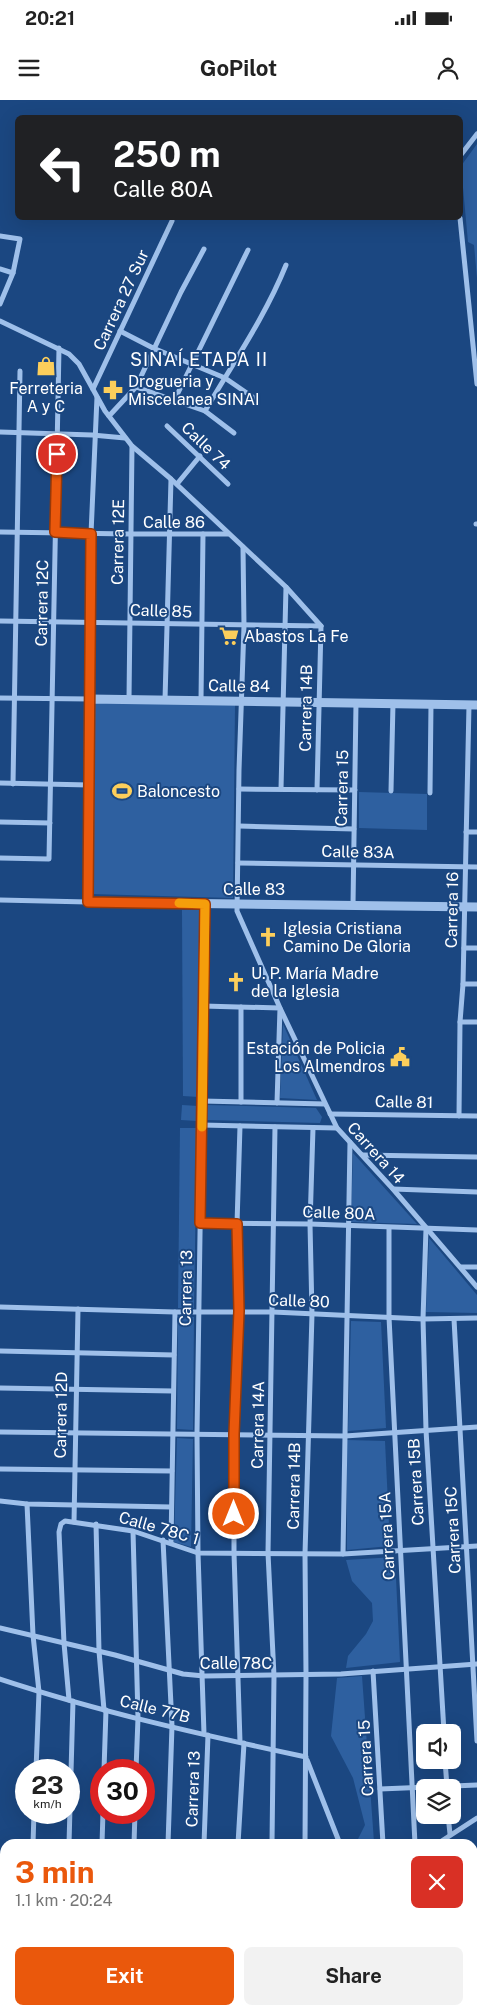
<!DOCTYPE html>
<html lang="en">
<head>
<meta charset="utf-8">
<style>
	body { margin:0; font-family:"Public Sans",sans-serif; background:#f2f2f2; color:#222; height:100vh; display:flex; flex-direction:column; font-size:19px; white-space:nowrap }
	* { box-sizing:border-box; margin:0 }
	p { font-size:16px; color:#767676 }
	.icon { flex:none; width:28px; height:28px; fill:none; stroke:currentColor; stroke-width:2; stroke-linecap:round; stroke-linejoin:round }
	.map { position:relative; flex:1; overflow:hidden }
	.details { position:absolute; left:0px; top:1739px; width:478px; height:176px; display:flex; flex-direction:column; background:#fff; border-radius:15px 15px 0 0; box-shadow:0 5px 20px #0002 }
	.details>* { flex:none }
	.banner { position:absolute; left:15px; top:15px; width:448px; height:105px; border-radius:8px; box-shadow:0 5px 20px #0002; background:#202124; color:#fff; overflow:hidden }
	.fabs { position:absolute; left:416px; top:1624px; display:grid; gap:10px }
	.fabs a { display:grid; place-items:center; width:45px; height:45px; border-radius:8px; background:#fff; box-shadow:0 5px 20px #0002; font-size:25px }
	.speed { position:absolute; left:15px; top:1659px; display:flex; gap:10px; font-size:25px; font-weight:700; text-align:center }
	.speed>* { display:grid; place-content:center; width:65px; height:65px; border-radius:50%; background:#fff; box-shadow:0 5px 20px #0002; line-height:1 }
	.speed small { font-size:12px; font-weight:400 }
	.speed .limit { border:8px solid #d22; background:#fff; color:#111 }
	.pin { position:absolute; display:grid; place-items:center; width:42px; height:42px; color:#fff; margin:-21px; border:2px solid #fff; border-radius:50%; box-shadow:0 1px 5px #0007 }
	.me { position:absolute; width:55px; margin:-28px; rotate:0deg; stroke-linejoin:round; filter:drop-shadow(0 0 4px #0008) }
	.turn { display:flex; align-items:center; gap:18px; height:105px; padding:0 15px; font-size:22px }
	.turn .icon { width:65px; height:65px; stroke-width:2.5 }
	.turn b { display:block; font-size:35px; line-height:42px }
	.round { display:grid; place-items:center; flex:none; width:52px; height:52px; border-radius:8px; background:#f2f2f2 }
	.overview { display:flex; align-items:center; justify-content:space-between; height:85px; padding:0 15px }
	h1 { font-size:30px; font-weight:700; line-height:38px; color:#ea580c }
	.action { display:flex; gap:10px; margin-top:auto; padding:10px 15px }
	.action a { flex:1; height:58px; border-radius:8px; background:#ea580c; color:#fff; font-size:20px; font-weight:700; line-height:58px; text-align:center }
	.action a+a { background:#f2f2f2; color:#222 }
	.status { display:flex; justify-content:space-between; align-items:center; height:35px; padding:0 25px; background:#fff; direction:ltr }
	.status svg { height:14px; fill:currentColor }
	header { display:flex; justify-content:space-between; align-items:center; height:65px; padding:0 15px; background:#fff; font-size:22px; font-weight:700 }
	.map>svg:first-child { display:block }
	.green { fill:#2e60a0 }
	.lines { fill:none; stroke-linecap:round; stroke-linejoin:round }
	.minor { stroke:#9fc0ea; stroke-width:5 }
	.tertiary { stroke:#9fc0ea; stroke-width:9 }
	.route-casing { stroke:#983908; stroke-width:12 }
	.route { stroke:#ea580c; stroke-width:9 }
	.slow { stroke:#f59e0b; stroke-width:9 }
	.labels { text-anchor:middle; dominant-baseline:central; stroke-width:4; stroke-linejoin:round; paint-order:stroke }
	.street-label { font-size:16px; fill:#fff; stroke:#1b4781 }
	.poi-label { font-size:16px; fill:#fff; stroke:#1b4781; text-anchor:start }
	.neighbourhood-label { font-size:18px; letter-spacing:1px; fill:#fff; stroke:#1b4781 }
</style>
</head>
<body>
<div class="status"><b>20:21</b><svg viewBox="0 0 49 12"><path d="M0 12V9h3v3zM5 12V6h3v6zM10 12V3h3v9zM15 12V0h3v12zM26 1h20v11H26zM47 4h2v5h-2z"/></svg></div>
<header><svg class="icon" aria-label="menu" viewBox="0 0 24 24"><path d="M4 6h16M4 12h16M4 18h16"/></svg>GoPilot<svg class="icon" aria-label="person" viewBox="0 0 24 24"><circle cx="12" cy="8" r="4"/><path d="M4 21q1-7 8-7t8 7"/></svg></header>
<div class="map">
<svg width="477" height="1914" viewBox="0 0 477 1914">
	<rect width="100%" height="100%" fill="#1b4781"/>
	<!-- green -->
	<g class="green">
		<polygon points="477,44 477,178 474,145 468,142 461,66"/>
		<polygon points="95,602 235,604 233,798 91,794"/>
		<polygon points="359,692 427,694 427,730 359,728"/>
		<polygon points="182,810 199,810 199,997 183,996"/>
		<polygon points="283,924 317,1000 280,998"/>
		<polygon points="182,1005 198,1006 197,1021 181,1020"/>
		<polygon points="207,1005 316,1008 322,1017 320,1023 206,1020"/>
		<polygon points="180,1028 197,1028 194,1208 178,1208"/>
		<polygon points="353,1053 417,1124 351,1122"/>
		<polygon points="429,1138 477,1195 477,1213 426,1212"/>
		<polygon points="178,1216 194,1217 193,1330 177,1329"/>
		<polygon points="351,1221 381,1222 386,1328 348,1331"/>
		<polygon points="177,1338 193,1339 191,1447 174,1442"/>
		<polygon points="347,1340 385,1341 390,1446 347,1450"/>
		<polygon points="395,1457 400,1562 346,1568 348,1556 366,1534 373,1521 372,1503 352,1481 346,1460"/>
		<polygon points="362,1576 374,1742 356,1743 365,1725 353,1678 331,1636 337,1578"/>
	</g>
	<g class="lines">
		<!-- minor -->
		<g class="minor">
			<polyline points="460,56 477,34"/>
			<polyline points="460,118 477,284"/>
			<polyline points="0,136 20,139 13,173 0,204"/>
			<polyline points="0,169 13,173"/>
			<polyline points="0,221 69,254 79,264 105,311 132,346 171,379 286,487 321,526"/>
			<polyline points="120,231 153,248 225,278 254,298"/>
			<polyline points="136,287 205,311 234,333"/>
			<polyline points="93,289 172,121"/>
			<polyline points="174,301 248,150"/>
			<path d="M 205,311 C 233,263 265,217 286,165"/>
			<polyline points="109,316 136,287 181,192 204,149"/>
			<polyline points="167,326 228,384"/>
			<polyline points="0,332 92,335 125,338"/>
			<polyline points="177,384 200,356"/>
			<polyline points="476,424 477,424"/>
			<polyline points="0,432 130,434 228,434"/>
			<polyline points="243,447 244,526 239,670 237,811 280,908 337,1028 393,1089 477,1187"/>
			<polyline points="0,521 321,526"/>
			<polyline points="0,598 90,599 91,434 97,297"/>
			<polyline points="129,599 132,346"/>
			<polyline points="165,600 171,379"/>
			<polyline points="201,600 203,434"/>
			<polyline points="0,683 89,685"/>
			<polyline points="13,684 20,271"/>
			<polyline points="239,689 355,690"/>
			<polyline points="281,689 286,487"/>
			<polyline points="317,690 321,526"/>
			<polyline points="391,691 393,603"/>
			<polyline points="430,693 431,604"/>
			<polyline points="0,722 50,723"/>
			<polyline points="239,726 354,729"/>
			<polyline points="466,732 477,732"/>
			<polyline points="0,758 49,759 59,248"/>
			<polyline points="238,763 477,767"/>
			<polyline points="0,800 88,802"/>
			<polyline points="353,805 356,603"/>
			<polyline points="464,848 477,848"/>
			<polyline points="463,884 477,884"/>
			<polyline points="203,906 280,908 277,1003"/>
			<polyline points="460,922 477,922"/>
			<polyline points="202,1001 325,1004"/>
			<polyline points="241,1002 241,907"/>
			<polyline points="330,1014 477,1016"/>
			<polyline points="459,1016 460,922 463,884 469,605"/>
			<polyline points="202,1025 337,1028"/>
			<polyline points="240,1026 237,1124 239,1211 234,1334 234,1453 240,1642"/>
			<polyline points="362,1055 477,1057"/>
			<polyline points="393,1089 477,1092"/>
			<polyline points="200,1123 310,1124 477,1130"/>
			<polyline points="389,1128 389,1217 415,1744"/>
			<polyline points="426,1129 423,1219 426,1330 444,1632"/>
			<polyline points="461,1167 477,1167"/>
			<polyline points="0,1207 175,1212 273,1212 423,1219 477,1218"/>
			<polyline points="454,1219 477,1641"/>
			<polyline points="0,1251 174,1255"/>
			<polyline points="0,1288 173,1291"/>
			<polyline points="0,1332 345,1336 477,1327"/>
			<polyline points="0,1369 172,1371"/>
			<polyline points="0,1401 27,1404 171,1407"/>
			<polyline points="27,1404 33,1535 39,1592 36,1670"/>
			<polyline points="74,1422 78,1209"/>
			<polyline points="96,1424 99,1551 104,1610"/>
			<polyline points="133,1431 138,1618 136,1670"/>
			<polyline points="163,1440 172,1626 168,1744"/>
			<polyline points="171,1443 175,1212"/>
			<polyline points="343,1454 350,1042"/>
			<polyline points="0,1528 115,1555 183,1574 204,1576 341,1574 477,1564"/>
			<polyline points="373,1571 383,1744"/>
			<path d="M 0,1579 C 100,1612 203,1635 306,1657"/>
			<polyline points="69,1600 64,1543 59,1432 61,1424 65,1421 133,1431 198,1453 343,1454 477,1446"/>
			<polyline points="204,1634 198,1453 197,1334 205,804"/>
			<polyline points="307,1660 340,1744"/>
			<polyline points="445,1660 447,1687"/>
			<polyline points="104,1670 106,1610"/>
			<polyline points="380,1689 477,1685"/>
			<polyline points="448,1715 450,1734"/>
			<polyline points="33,1744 34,1712"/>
			<polyline points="69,1744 73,1601"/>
			<polyline points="102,1744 103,1712"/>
			<polyline points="134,1744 135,1712"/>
			<polyline points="204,1744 208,1635"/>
			<polyline points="238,1744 244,1643"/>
			<polyline points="272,1744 274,1576 268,1453 275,1027"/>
			<polyline points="305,1744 306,1575 305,1454 312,1214 310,1124 313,1028"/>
			<polyline points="437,1744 477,1718"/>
			<polyline points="0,1831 5,1833"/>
			<polyline points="472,1862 477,1872"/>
			<polyline points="0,1870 5,1872"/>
			<polyline points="404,1910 406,1914"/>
			<polyline points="447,1910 449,1914"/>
			<polyline points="83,1914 83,1910"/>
			<polyline points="116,1914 117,1910"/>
			<polyline points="132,1914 173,1910"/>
			<polyline points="192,1914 192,1910"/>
			<polyline points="229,1914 229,1910"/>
			<polyline points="266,1914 266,1910"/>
		</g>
		<!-- tertiary -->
		<g class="tertiary">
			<polyline points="477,605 90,599 88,802 477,807"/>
			<polyline points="0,1788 5,1790"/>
			<polyline points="472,1837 477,1836"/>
			<polyline points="472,1849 477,1848"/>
		</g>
	</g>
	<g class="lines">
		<defs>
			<polyline id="route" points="57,354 55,432 91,434 88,802 205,804 200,1123 237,1124 239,1211 234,1334 234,1414"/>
		</defs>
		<!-- route casing -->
		<use href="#route" class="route-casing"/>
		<!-- route -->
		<use href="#route" class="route"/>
		<!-- slow -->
		<polyline class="slow" points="179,803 205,804 202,1027"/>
	</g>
	<!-- icons -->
	<defs>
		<symbol id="shop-bare" viewBox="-9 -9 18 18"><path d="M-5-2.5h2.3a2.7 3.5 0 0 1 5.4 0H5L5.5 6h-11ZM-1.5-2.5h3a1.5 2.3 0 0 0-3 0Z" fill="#fcce5b" stroke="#1b4781" stroke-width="2.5" paint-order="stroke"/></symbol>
		<symbol id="pharmacy-bare" viewBox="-9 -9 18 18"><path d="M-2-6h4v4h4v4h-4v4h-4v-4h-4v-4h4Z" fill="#fcce5b" stroke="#1b4781" stroke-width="2.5" paint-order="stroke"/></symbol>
		<symbol id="supermarket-bare" viewBox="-9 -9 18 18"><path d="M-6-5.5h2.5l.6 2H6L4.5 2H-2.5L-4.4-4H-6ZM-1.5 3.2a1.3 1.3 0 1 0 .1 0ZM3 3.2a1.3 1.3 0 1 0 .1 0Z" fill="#fcce5b" stroke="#1b4781" stroke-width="2.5" paint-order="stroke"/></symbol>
		<symbol id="stadium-bare" viewBox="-9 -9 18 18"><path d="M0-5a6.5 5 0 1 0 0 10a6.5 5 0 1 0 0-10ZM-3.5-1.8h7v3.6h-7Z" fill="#fcce5b" stroke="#1b4781" stroke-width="2.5" paint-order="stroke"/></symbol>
		<symbol id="church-bare" viewBox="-9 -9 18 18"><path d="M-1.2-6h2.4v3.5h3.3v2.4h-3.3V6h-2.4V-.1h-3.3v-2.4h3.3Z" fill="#fcce5b" stroke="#1b4781" stroke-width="2.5" paint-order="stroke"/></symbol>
		<symbol id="civic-bare" viewBox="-9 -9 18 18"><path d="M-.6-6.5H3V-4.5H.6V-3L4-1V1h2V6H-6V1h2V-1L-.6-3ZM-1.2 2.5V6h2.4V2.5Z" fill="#fcce5b" stroke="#1b4781" stroke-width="2.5" paint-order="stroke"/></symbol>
	</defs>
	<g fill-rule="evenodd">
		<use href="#shop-bare" x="32" y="252" width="28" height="28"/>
		<use href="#pharmacy-bare" x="99" y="276" width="28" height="28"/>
		<use href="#supermarket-bare" x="215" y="522" width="28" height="28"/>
		<use href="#stadium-bare" x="108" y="677" width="28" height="28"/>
		<use href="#church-bare" x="254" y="823" width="28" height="28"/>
		<use href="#church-bare" x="222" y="868" width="28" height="28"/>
		<use href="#civic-bare" x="386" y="943" width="28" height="28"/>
	</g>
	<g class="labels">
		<!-- street labels -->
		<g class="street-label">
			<text transform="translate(121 200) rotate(-65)">Carrera 27 Sur</text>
			<text transform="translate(206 346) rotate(44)">Calle 74</text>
			<text x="174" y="422">Calle 86</text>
			<text transform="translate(118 442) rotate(-89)">Carrera 12E</text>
			<text transform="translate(42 503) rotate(-89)">Carrera 12C</text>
			<text transform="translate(161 511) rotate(2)">Calle 85</text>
			<text transform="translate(239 586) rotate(1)">Calle 84</text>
			<text transform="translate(306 608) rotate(-89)">Carrera 14B</text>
			<text transform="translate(342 688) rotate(-89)">Carrera 15</text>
			<text transform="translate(358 752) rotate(1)">Calle 83A</text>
			<text x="254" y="789">Calle 83</text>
			<text transform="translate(452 810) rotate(-89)">Carrera 16</text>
			<text transform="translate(404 1002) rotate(1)">Calle 81</text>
			<text transform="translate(376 1053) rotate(48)">Carrera 14</text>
			<text transform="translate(339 1113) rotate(2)">Calle 80A</text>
			<text transform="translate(186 1188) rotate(-89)">Carrera 13</text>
			<text transform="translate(299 1201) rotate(2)">Calle 80</text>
			<text transform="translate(61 1315) rotate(-89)">Carrera 12D</text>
			<text transform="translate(258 1325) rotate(-89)">Carrera 14A</text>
			<text transform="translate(416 1382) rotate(-93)">Carrera 15B</text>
			<text transform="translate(294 1386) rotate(-89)">Carrera 14B</text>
			<text transform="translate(159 1428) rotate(16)">Calle 78C 1</text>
			<text transform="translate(453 1430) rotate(-93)">Carrera 15C</text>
			<text transform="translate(387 1436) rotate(-93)">Carrera 15A</text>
			<text x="236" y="1563">Calle 78C</text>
			<text transform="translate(155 1609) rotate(14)">Calle 77B</text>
			<text transform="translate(366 1658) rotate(-93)">Carrera 15</text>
			<text transform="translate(193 1689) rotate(-88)">Carrera 13</text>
		</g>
		<!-- poi labels -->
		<g class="poi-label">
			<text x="128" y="281">Drogueria y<tspan x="128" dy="18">Miscelanea SINAI</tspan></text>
			<text x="46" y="288" text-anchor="middle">Ferreteria<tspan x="46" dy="18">A y C</tspan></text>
			<text x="244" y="536">Abastos La Fe</text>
			<text x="137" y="691">Baloncesto</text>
			<text x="283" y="828">Iglesia Cristiana<tspan x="283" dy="18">Camino De Gloria</tspan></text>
			<text x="251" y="873">U. P. María Madre<tspan x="251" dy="18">de la Iglesia</tspan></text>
			<text x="385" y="948" text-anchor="end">Estación de Policia<tspan x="385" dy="18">Los Almendros</tspan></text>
		</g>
		<!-- neighbourhood labels -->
		<g class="neighbourhood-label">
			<text x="199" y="259">SINAÍ ETAPA II</text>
		</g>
	</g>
</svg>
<div class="fabs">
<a><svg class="icon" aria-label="sound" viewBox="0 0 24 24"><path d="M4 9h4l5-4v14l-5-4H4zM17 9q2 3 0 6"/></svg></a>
<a><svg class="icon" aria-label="layers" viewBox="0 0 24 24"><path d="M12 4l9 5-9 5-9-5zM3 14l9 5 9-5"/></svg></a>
</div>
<div class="speed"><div>23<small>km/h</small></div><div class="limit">30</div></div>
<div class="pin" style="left:57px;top:354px;background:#d93025"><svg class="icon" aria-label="arrive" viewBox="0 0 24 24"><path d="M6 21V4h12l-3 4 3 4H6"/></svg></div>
<svg class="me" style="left:234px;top:1414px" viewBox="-20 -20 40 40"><circle r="17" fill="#ea580c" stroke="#fff" stroke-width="3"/><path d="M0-11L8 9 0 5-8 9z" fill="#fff"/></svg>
<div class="banner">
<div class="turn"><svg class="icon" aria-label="left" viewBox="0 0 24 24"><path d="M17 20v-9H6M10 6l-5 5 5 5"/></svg><div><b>250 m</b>Calle 80A</div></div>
</div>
<section class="details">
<div class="overview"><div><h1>3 min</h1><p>1.1 km · 20:24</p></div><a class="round" style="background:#d93025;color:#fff"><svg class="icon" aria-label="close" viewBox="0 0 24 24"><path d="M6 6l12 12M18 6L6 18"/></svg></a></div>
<div class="action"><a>Exit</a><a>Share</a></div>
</section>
</div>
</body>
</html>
